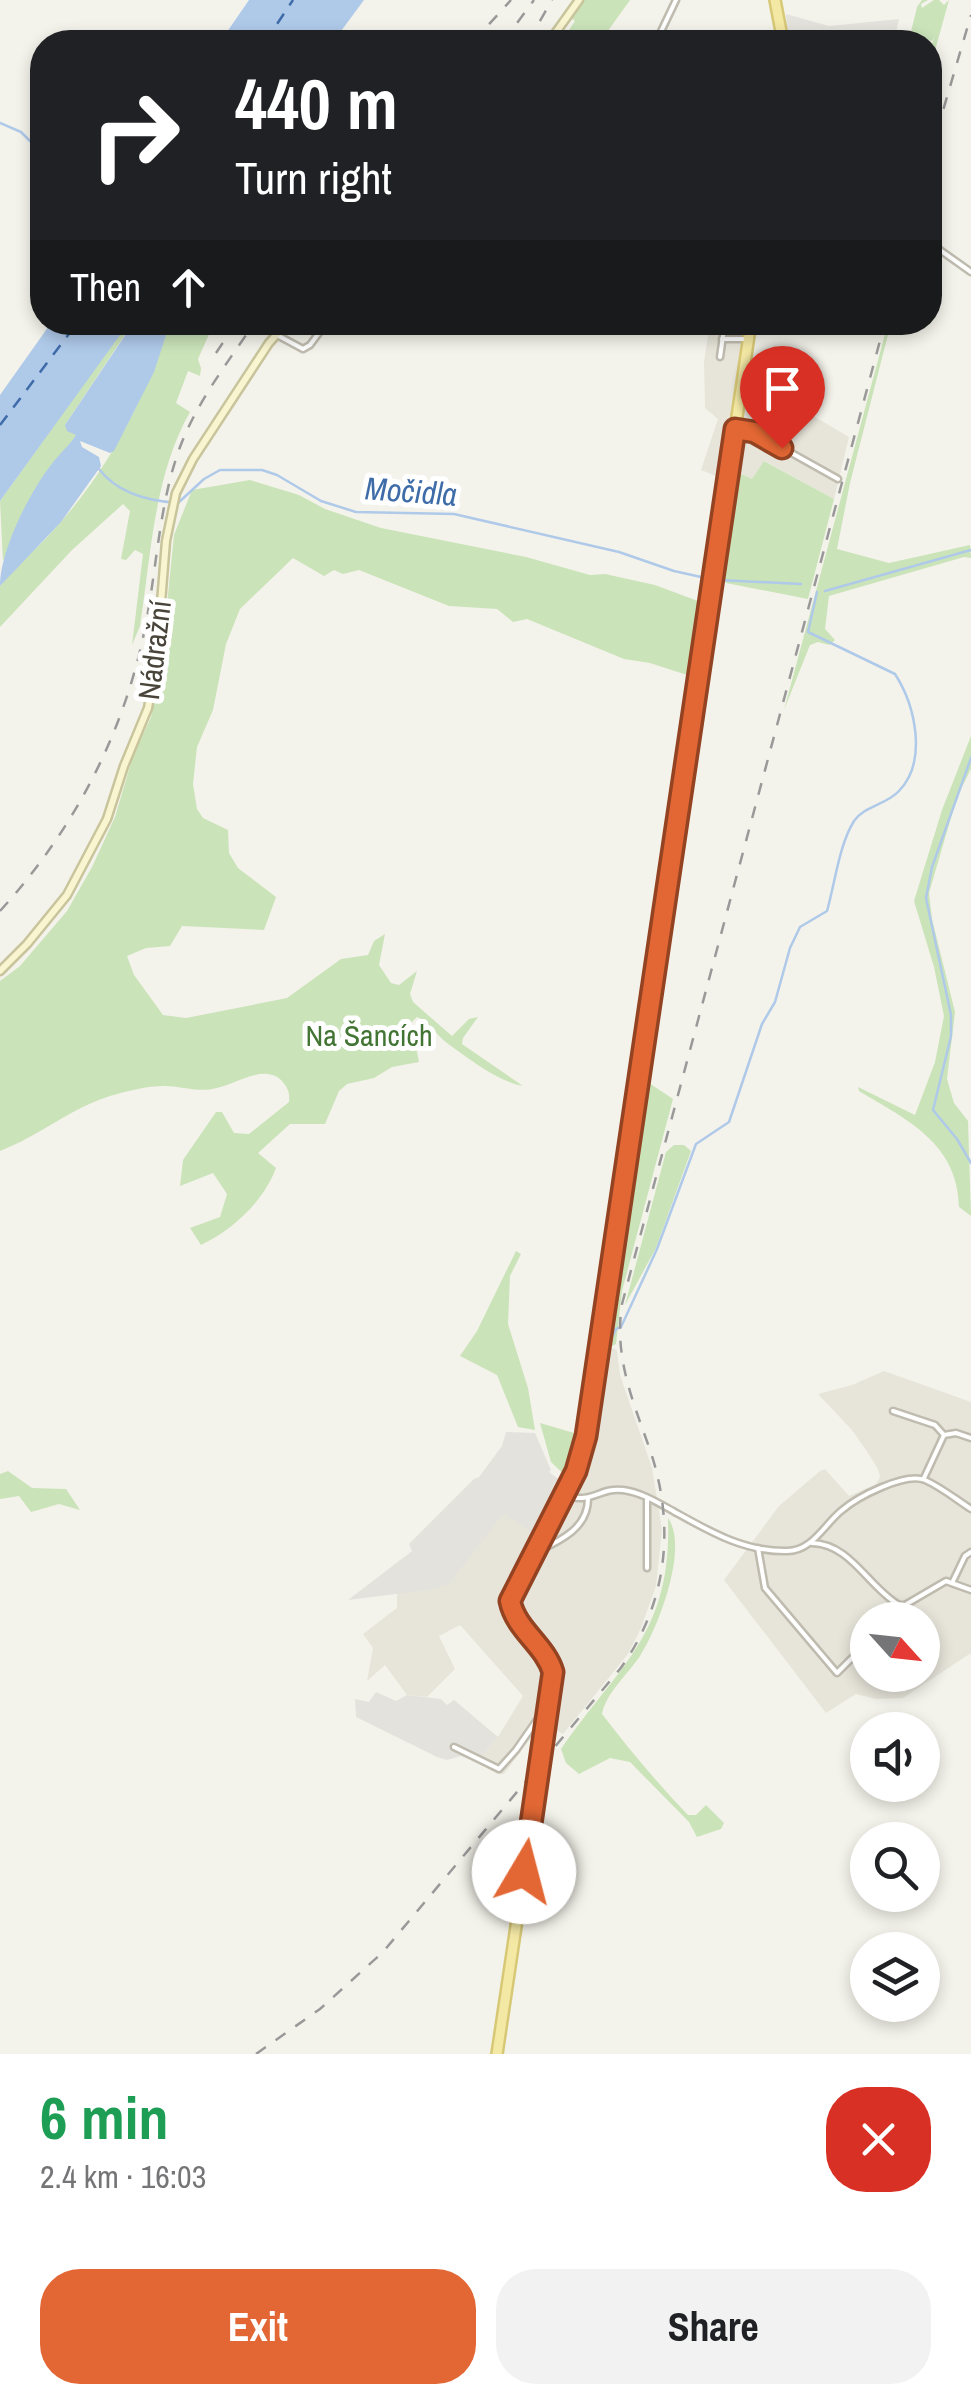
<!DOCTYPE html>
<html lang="en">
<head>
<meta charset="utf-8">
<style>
	body { margin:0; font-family:"Archivo Narrow",sans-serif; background:#f2f2f2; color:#202124; height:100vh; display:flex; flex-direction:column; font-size:38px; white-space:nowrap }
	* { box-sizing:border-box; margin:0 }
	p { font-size:32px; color:#757577 }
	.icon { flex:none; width:55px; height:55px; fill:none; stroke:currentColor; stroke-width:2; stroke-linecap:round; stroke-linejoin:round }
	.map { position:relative; height:2054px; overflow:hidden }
	.details { display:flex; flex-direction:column; background:#fff; flex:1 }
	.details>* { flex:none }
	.top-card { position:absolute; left:30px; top:30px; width:912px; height:305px; border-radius:40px; box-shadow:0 5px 15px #0003; background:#202124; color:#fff; overflow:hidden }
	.needle { width:65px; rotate:117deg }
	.tools { position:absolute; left:850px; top:1602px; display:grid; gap:20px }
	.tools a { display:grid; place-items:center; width:90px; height:90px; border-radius:50%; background:#fff; box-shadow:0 5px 15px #0003; font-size:50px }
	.pin { position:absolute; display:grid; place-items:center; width:85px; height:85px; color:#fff; margin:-102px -42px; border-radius:50% 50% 50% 0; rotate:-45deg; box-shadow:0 0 10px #0007 }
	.pin .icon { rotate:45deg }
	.me { position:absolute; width:110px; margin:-55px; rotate:8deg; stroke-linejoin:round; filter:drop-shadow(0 0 8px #0008) }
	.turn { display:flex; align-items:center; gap:35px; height:210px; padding:0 40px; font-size:45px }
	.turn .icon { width:130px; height:130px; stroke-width:2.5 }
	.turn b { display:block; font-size:70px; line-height:85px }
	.then { display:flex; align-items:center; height:95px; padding:0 40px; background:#0003; gap:20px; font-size:38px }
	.round { display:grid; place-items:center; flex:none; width:105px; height:105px; border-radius:40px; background:#f2f2f2 }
	.headline { display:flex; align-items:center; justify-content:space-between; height:170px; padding:0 40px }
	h1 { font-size:60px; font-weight:800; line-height:75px; color:#1e9e55 }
	.primary-button { display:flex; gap:20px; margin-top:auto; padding:20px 40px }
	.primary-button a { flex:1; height:115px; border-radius:40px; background:#e26734; color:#fff; font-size:40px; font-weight:800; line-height:115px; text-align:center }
	.primary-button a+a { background:#f2f2f2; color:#202124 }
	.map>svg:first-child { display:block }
	.residential { fill:#e7e5da; fill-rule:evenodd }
	.industrial { fill:#e4e2dd }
	.green { fill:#cae3b9 }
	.water { fill:#afc9e9 }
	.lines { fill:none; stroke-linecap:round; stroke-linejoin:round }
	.stream { stroke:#afc9e9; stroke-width:2.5 }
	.ferry { stroke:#3e6ca8; stroke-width:2.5; stroke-dasharray:12 10; stroke-linecap:butt }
	.minor-casing { stroke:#bfbbaf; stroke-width:9 }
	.secondary-casing { stroke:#c8c49c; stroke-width:11 }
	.primary-casing { stroke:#d7c876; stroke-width:14 }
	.minor { stroke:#fff; stroke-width:4 }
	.secondary { stroke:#f9f5d0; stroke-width:6 }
	.primary { stroke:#f4e8a5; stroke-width:9 }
	.rail { stroke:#999; stroke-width:2.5; stroke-dasharray:12 12; stroke-linecap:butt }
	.route-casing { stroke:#934322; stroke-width:25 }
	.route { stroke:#e26734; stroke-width:18 }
	.labels { text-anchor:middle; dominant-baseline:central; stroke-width:10; stroke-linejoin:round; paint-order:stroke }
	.street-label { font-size:30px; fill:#48443a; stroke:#fff }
	.park-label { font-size:30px; fill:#427433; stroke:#fff }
	.water-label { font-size:32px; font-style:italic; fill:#3e6ca8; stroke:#fff }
</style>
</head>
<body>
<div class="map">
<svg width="971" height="2054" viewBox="0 0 971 2054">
	<rect width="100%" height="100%" fill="#f4f3eb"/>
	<!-- residential -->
	<g class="residential">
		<polygon points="710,323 747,323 741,361 776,378 769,390 849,437 834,499 765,461 752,479 725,468 723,479 701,470 718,419 705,408 704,362"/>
		<polygon points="592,1340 617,1350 620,1375 652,1468 662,1529 656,1586 641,1628 628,1654 563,1734 552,1728 533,1735 504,1774 497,1774 477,1762 498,1737 523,1696 460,1625 439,1636 455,1669 427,1697 407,1695 385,1665 367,1681 373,1648 363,1634 397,1608 397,1593 460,1570 470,1553 504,1512 536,1535 568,1477 581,1435"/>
		<path d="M 884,1371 L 971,1402 L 971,1653 L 903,1698 L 876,1699 L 856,1694 L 826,1713 L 724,1580 L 779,1506 L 820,1471 L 825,1469 L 849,1496 L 876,1484 L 880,1477 L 878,1469 L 866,1450 L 852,1430 L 818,1394 L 852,1385 ZM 868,1620 L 922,1620 L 922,1675 L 868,1675 Z"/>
	</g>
	<!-- industrial -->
	<g class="industrial">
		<polygon points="786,14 829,26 899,19 894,42 788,42"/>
		<polygon points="506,1432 535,1433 551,1470 549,1472 564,1483 536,1536 504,1513 449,1584 429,1590 348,1600 412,1551 409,1544 474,1479 479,1477 502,1446"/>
		<polygon points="376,1692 396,1701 407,1695 441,1699 447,1705 454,1700 498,1737 477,1762 461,1756 447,1760 437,1757 356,1717 355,1699 369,1702"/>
	</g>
	<!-- green -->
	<g class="green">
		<polygon points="582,0 630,0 600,42 561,42 575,21 570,17"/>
		<polygon points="928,0 921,4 922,8 934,0 939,0 944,5 949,0 931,65 930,47 935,37 932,41 915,36 914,31 913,42 909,40 917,7 922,0"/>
		<polygon points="128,323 132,324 65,425 77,434 32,495 3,561 0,501"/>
		<path d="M 170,323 L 214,323 L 198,359 L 201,368 L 200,376 L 188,371 L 176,403 L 190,412 C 154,475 151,555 140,626 L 132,645 L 143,554 L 135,550 L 126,560 L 121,559 L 130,511 L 123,504 L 72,550 L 0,627 L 0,586 C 18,564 40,546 59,524 C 111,466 146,395 170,323 Z"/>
		<polygon points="888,323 891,323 850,483 837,549 889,563 970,545 971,558 964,557 829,596 825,629 835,640 829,645 818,642 810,645 784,710"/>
		<polygon points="764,461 834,499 808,599 726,583 722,563 734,471 752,479"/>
		<path d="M 250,480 L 299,495 L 325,509 L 381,528 L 526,557 L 590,575 L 605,574 L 655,585 L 698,601 L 687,675 L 650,663 L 624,659 L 527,619 L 513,622 L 497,609 L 449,606 L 359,570 L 343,574 L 334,570 L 324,576 L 293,558 L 240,609 L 226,644 L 213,710 L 197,747 L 193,784 L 197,809 L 203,818 L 228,830 L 229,853 L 238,868 L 276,897 L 264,930 L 182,926 L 170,946 L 146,948 L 127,956 L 134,975 L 163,1015 L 186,1018 L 287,998 L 341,959 L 368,955 L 374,941 L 385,934 L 379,965 L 391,983 L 399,985 L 417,971 L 410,994 L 413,1002 L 452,1036 L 469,1019 L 478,1017 L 463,1038 L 462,1044 L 523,1086 C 497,1081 469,1059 447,1043 C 436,1035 430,1022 417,1017 L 409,1025 L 409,1036 L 417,1052 L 419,1062 L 392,1067 L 374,1078 L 347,1084 L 339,1091 L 325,1124 L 290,1124 L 258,1153 L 276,1168 C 263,1202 233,1230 201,1245 L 190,1228 L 220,1217 L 227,1194 L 213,1173 L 180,1186 L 183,1160 L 216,1112 L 222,1112 L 234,1133 L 249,1134 L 289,1102 C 290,1093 288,1088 282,1081 C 264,1063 237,1084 217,1088 C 198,1093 182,1086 164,1086 C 147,1086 127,1091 110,1096 C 71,1108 39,1136 0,1151 L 0,981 L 20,966 L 67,911 L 92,867 L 115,817 L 133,756 L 151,717 L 163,645 L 174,535 L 192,490 Z"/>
		<path d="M 971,736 L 971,769 L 957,797 L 929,893 L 932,919 L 955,1012 L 947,1079 L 954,1103 L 968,1121 L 971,1216 L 959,1207 C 958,1143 907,1120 859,1091 L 858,1087 L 915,1115 L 935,1062 L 944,1016 L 934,967 L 914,901 L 942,810 Z"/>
		<polygon points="649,1083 673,1099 622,1291 616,1344 610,1347 606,1340 643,1086"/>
		<polygon points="674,1145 684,1145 691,1151 656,1248 625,1305 666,1152"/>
		<polygon points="516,1251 521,1254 510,1276 508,1324 528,1388 535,1430 518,1427 497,1375 460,1356 477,1331"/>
		<polygon points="540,1423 581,1435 568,1478 551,1462"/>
		<polygon points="8,1471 32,1488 66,1489 80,1510 59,1504 31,1512 19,1496 0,1499 0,1474"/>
		<path d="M 668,1518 C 689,1547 659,1626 640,1656 C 628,1674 606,1693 602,1714 C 629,1749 657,1783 688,1815 L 696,1815 L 706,1805 L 724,1823 L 721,1829 L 697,1837 L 689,1822 L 630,1762 L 610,1758 L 579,1774 L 566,1763 L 561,1749 C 620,1664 672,1634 668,1518 Z"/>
	</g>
	<!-- water -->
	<g class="water">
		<polygon points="249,0 364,0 333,42 220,42"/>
		<path d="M 51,323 L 170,323 L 154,372 L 114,451 L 110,453 L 80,441 L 82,447 L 99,457 L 101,466 L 61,522 L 0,586 C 0,551 29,493 51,465 C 59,454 69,446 76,435 L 67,431 L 65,425 L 132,325 L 128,324 L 0,501 L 0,395 Z"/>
	</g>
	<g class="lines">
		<!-- stream -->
		<g class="stream">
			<polyline points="0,123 21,132 42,153"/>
			<path d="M 99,469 C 117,493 148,501 178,503 L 204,479 L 220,470 L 262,470 L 277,475 L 321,501 L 356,512 L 454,514 L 619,552 L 674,571 L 710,579"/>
			<polyline points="718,580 801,584"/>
			<polyline points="825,591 971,550"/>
			<polyline points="971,758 932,867 926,898 951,1015 951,1036 933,1110 957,1139 971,1163"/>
			<path d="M 601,1360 L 616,1329 L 621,1327 L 657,1249 L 696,1144 L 729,1122 L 762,1024 L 775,1002 L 790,948 L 800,927 L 827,911 C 835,883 839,845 854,821 C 864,806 886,805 899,791 C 928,761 915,705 895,674 L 808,632 L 817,592"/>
		</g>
		<!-- ferry -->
		<g class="ferry">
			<polyline points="265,42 293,0"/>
			<polyline points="0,425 78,322"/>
		</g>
		<defs>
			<g id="minor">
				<polyline points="656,42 676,0"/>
				<polyline points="930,243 971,272"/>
				<polyline points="277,335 303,349 310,345 327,322"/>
				<polyline points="722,339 748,339"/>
				<polyline points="720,357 725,322"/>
				<polyline points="735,429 754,432 838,479"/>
				<polyline points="893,1411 935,1425 944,1435"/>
				<polyline points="924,1478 944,1435 956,1433 971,1438"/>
				<path d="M 563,1495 C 593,1505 599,1487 623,1490 C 640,1492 657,1502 673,1511 C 709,1531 744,1552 787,1551 C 812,1551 824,1525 841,1511 C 857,1497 905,1472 925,1480 C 941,1487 957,1500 971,1509"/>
				<polyline points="647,1498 647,1568"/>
				<path d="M 812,1543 C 851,1544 868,1587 899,1605 L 905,1605 L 946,1581 L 971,1590"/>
				<polyline points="758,1548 765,1588 837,1673 855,1655 868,1634"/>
				<path d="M 540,1550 C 562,1540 588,1527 588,1499"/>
				<polyline points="953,1581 965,1556 971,1552"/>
				<polyline points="882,1620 890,1613 892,1604"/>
				<polyline points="454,1747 499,1769 516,1750 546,1707"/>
			</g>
			<g id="secondary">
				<polyline points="549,42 579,0"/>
				<polyline points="0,971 27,944 67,895 107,819 124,766 148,708 156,664 166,541 176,493 193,459 269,343 288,322"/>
			</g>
			<g id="primary">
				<polyline points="775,0 783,42"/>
				<path d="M 497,2054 L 553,1678 C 551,1648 516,1631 511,1601 L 576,1471 L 586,1435 L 751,322"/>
			</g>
		</defs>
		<!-- minor casing -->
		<use href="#minor" class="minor-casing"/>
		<!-- secondary casing -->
		<use href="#secondary" class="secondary-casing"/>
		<!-- primary casing -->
		<use href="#primary" class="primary-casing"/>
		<!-- minor -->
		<use href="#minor" class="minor"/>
		<!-- secondary -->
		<use href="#secondary" class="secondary"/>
		<!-- primary -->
		<use href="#primary" class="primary"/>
		<!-- rail -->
		<g class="rail">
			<polyline points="473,42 511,0"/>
			<polyline points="503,42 534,0"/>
			<polyline points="528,42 552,0"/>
			<polyline points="930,155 971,15"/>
			<polyline points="216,353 237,322"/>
			<path d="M 0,911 C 73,831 124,734 145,628 C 157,568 159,504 180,447 C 197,402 228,362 255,322"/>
			<path d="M 256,2054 L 320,2009 L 383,1952 L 620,1669 C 668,1603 676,1524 649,1447 C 632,1399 614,1356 622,1304 L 885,322"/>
		</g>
	</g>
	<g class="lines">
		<defs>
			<path id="route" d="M 524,1872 L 553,1672 C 545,1645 516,1630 510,1601 L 576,1471 L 586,1436 L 735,429 L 754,432 L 782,448"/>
		</defs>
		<!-- route casing -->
		<use href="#route" class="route-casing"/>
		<!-- route -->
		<use href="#route" class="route"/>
	</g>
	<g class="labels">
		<!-- street labels -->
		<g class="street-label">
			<text transform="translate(154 650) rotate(-83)">Nádražní</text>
		</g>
		<!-- park labels -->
		<g class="park-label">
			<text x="369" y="1035">Na Šancích</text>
		</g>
		<!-- water labels -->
		<g class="water-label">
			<text transform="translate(411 491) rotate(4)">Močidla</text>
		</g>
	</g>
</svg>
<div class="tools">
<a><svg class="needle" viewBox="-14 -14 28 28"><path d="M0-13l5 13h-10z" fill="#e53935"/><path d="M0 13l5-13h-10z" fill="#757577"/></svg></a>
<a><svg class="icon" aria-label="sound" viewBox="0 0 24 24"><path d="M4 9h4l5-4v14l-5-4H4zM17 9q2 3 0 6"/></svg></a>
<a><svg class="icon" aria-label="search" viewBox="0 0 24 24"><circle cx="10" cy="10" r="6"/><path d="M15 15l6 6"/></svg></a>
<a><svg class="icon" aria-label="layers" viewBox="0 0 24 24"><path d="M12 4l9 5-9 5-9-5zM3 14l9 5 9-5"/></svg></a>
</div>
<div class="pin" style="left:782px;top:448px;background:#d93025"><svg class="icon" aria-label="arrive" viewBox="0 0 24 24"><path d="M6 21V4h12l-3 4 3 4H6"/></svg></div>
<svg class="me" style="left:524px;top:1872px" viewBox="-20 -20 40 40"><circle r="19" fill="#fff"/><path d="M0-13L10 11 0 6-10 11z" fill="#e26734"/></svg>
<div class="top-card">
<div class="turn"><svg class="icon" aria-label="right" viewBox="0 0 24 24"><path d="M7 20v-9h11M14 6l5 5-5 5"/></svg><div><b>440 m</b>Turn right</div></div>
<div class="then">Then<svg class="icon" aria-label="ahead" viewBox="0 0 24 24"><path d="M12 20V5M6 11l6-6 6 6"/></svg></div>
</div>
</div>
<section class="details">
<div class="headline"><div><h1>6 min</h1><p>2.4 km · 16:03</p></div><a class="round" style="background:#d93025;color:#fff"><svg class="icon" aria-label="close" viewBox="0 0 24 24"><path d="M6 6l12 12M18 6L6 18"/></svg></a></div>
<div class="primary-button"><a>Exit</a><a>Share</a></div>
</section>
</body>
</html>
